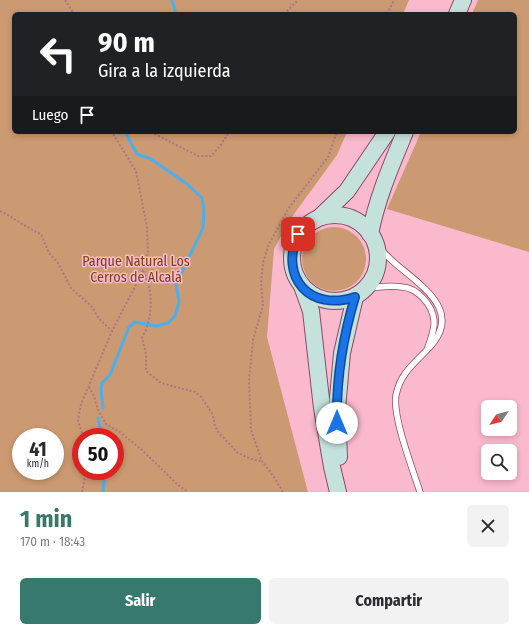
<!DOCTYPE html>
<html lang="es">
<head>
<meta charset="utf-8">
<style>
	body { margin:0; font-family:"Fira Sans Condensed",sans-serif; background:#f2f2f3; color:#2b2b33; height:100vh; display:flex; flex-direction:column; font-size:15px; white-space:nowrap }
	* { box-sizing:border-box; margin:0 }
	p { font-size:13px; color:#7c7c81 }
	.icon { flex:none; width:22px; height:22px; fill:none; stroke:currentColor; stroke-width:2; stroke-linecap:round; stroke-linejoin:round }
	.map { position:relative; height:492px; overflow:hidden }
	.drawer { display:flex; flex-direction:column; background:#fff; flex:1 }
	.drawer>* { flex:none }
	.guide { position:absolute; left:12px; top:12px; width:505px; height:122px; border-radius:6px; box-shadow:0 2px 6px #0003; background:#202124; color:#fff; overflow:hidden }
	.needle { width:26px; rotate:235deg }
	.fabs { position:absolute; left:481px; top:400px; display:grid; gap:8px }
	.fabs a { display:grid; place-items:center; width:36px; height:36px; border-radius:6px; background:#fff; box-shadow:0 2px 6px #0003; font-size:20px }
	.speed { position:absolute; left:12px; top:428px; display:flex; gap:8px; font-size:20px; font-weight:700; text-align:center }
	.speed>* { display:grid; place-content:center; width:52px; height:52px; border-radius:50%; background:#fff; box-shadow:0 2px 6px #0003; line-height:1 }
	.speed small { font-size:10px; font-weight:400 }
	.speed .limit { border:6px solid #d22; background:#fff; color:#111 }
	.pin { position:absolute; display:grid; place-items:center; width:34px; height:34px; color:#fff; margin:-17px; border-radius:8px; box-shadow:0 2px 6px #0006 }
	.me { position:absolute; width:44px; margin:-22px; rotate:0deg; stroke-linejoin:round; filter:drop-shadow(0 0 3px #0008) }
	.turn { display:flex; align-items:center; gap:14px; height:84px; padding:0 20px; font-size:18px }
	.turn .icon { width:52px; height:52px; stroke-width:2.5 }
	.turn b { display:block; font-size:28px; line-height:34px }
	.then { display:flex; align-items:center; height:38px; padding:0 20px; background:#0003; gap:8px; font-size:15px }
	.round { display:grid; place-items:center; flex:none; width:42px; height:42px; border-radius:6px; background:#f2f2f3 }
	.head { display:flex; align-items:center; justify-content:space-between; height:68px; padding:0 20px }
	h1 { font-size:24px; font-weight:700; line-height:30px; color:#377a6d }
	.primary-button { display:flex; gap:8px; margin-top:auto; padding:8px 20px }
	.primary-button a { flex:1; height:46px; border-radius:6px; background:#377a6d; color:#fff; font-size:16px; font-weight:700; line-height:46px; text-align:center }
	.primary-button a+a { background:#f2f2f3; color:#2b2b33 }
	.map>svg:first-child { display:block }
	.green { fill:#cc9a72; fill-rule:evenodd }
	.lines { fill:none; stroke-linecap:round; stroke-linejoin:round }
	.stream { stroke:#4bafec; stroke-width:3 }
	.service-casing { stroke:#8f4961; stroke-width:7 }
	.secondary-casing { stroke:#8f4961; stroke-width:18 }
	.path { stroke:#aa7787; stroke-width:2; stroke-dasharray:2 2; stroke-linecap:butt }
	.service { stroke:#fff; stroke-width:5.5 }
	.secondary { stroke:#c5e1dc; stroke-width:16 }
	.route-casing { stroke:#114b97; stroke-width:10 }
	.route { stroke:#1a73e8; stroke-width:7 }
	.labels { text-anchor:middle; dominant-baseline:central; stroke-width:3; stroke-linejoin:round; paint-order:stroke }
	.park-label { font-size:14px; fill:#784311; stroke:#fab9cd }
</style>
</head>
<body>
<div class="map">
<svg width="529" height="492" viewBox="0 0 529 492">
	<rect width="100%" height="100%" fill="#fab9cd"/>
	<!-- green -->
	<g class="green">
		<path d="M 0,0 L 409,0 L 403,14 L 14,14 L 14,132 L 347,132 L 337,155 L 289,221 L 274,249 L 267,337 L 308,492 L 0,492 ZM 21,437 L 55,437 L 55,471 L 21,471 ZM 81,437 L 115,437 L 115,471 L 81,471 Z"/>
		<polygon points="478,0 529,0 529,252 387,209 421,132 515,132 515,14 472,14"/>
		<circle cx="334" cy="259" r="32"/>
	</g>
	<g class="lines">
		<!-- stream -->
		<g class="stream">
			<polyline points="172,0 176,14"/>
			<polyline points="103,408 101,389 102,383 110,375 129,327 135,322 156,326 168,323 175,316 179,302 176,284 203,228 204,209 202,198 187,184 151,159 137,154 125,132"/>
			<polyline points="98,418 102,437"/>
			<polyline points="103,492 105,471"/>
		</g>
		<defs>
			<g id="service">
				<path d="M 375,244 C 384,252 392,262 402,269 C 430,292 462,316 426,351 C 412,365 400,375 396,395 C 392,416 413,470 420,492"/>
				<path d="M 365,289 C 377,287 389,285 402,287 C 417,288 432,304 434,320 C 435,329 431,339 428,347"/>
			</g>
			<g id="secondary">
				<polyline points="457,14 463,0"/>
				<circle cx="335" cy="258" r="43"/>
				<polyline points="320,217 347,191 387,132"/>
				<path d="M 370,234 C 377,198 391,166 405,132"/>
				<polyline points="302,286 311,311 322,408 332,467 338,492"/>
				<polyline points="339,457 337,409 342,353 355,297"/>
			</g>
		</defs>
		<!-- service casing -->
		<use href="#service" class="service-casing"/>
		<!-- secondary casing -->
		<use href="#secondary" class="secondary-casing"/>
		<!-- path -->
		<g class="path">
			<polyline points="65,0 74,14"/>
			<polyline points="284,14 298,0"/>
			<polyline points="387,14 394,0"/>
			<polyline points="151,132 198,156 211,156 220,146 229,132"/>
			<path d="M 0,211 C 15,218 26,228 41,234 L 49,253 L 58,263 L 71,288 L 92,307 L 99,319 L 112,331"/>
			<path d="M 143,271 C 154,291 153,318 142,338 L 146,354 L 146,371 L 161,383 L 195,392 L 201,397 L 213,415 L 215,426 L 219,433 L 238,453 L 254,460 L 262,461"/>
			<polyline points="89,387 94,396 98,410 106,424 121,433 141,449 177,484 188,492"/>
			<polyline points="83,437 78,420 81,404 112,331 142,273 148,252 147,227 136,171 112,132"/>
			<polyline points="82,492 86,471"/>
			<polyline points="283,492 274,477 262,461 251,430 249,381 253,340 263,305 261,283 263,263 268,246 288,209 328,157 337,132"/>
		</g>
		<!-- service -->
		<use href="#service" class="service"/>
		<!-- secondary -->
		<use href="#secondary" class="secondary"/>
	</g>
	<g class="lines">
		<defs>
			<path id="route" d="M 298,234 C 279,278 310,312 355,297 C 343,337 336,381 337,423"/>
		</defs>
		<!-- route casing -->
		<use href="#route" class="route-casing"/>
		<!-- route -->
		<use href="#route" class="route"/>
	</g>
	<g class="labels">
		<!-- park labels -->
		<g class="park-label">
			<text x="136" y="261">Parque Natural Los<tspan x="136" dy="16">Cerros de Alcalá</tspan></text>
		</g>
	</g>
</svg>
<div class="fabs">
<a><svg class="needle" viewBox="-14 -14 28 28"><path d="M0-13l5 13h-10z" fill="#e53935"/><path d="M0 13l5-13h-10z" fill="#7c7c81"/></svg></a>
<a><svg class="icon" aria-label="search" viewBox="0 0 24 24"><circle cx="10" cy="10" r="6"/><path d="M15 15l6 6"/></svg></a>
</div>
<div class="speed"><div>41<small>km/h</small></div><div class="limit">50</div></div>
<div class="pin" style="left:298px;top:234px;background:#d93025"><svg class="icon" aria-label="arrive" viewBox="0 0 24 24"><path d="M6 21V4h12l-3 4 3 4H6"/></svg></div>
<svg class="me" style="left:337px;top:423px" viewBox="-20 -20 40 40"><circle r="19" fill="#fff"/><path d="M0-13L10 11 0 6-10 11z" fill="#1a73e8"/></svg>
<div class="guide">
<div class="turn"><svg class="icon" aria-label="left" viewBox="0 0 24 24"><path d="M17 20v-9H6M10 6l-5 5 5 5"/></svg><div><b>90 m</b>Gira a la izquierda</div></div>
<div class="then">Luego<svg class="icon" aria-label="arrive" viewBox="0 0 24 24"><path d="M6 21V4h12l-3 4 3 4H6"/></svg></div>
</div>
</div>
<section class="drawer">
<div class="head"><div><h1>1 min</h1><p>170 m · 18:43</p></div><a class="round"><svg class="icon" aria-label="close" viewBox="0 0 24 24"><path d="M6 6l12 12M18 6L6 18"/></svg></a></div>
<div class="primary-button"><a>Salir</a><a>Compartir</a></div>
</section>
</body>
</html>
